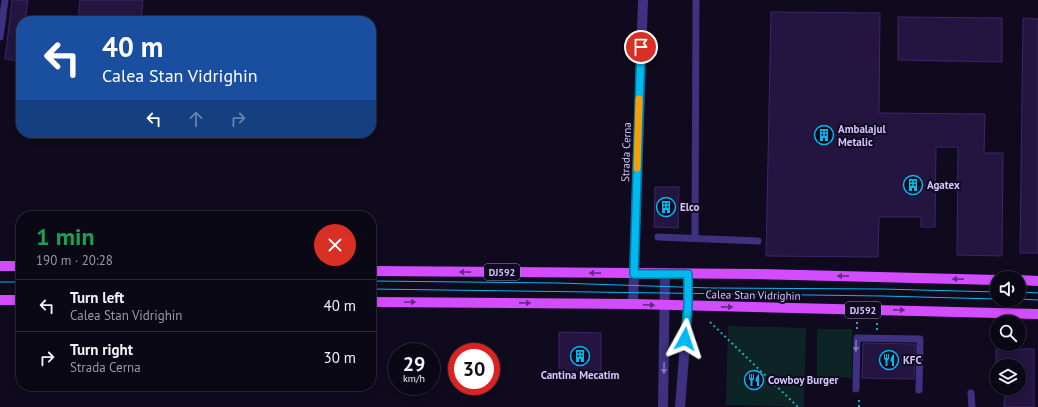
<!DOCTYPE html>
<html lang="en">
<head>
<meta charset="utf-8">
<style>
	body { margin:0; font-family:"PT Sans",sans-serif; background:#14111f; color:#f1f3f6; height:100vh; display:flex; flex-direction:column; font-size:15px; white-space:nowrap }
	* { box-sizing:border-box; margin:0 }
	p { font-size:13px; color:#9a9aa1 }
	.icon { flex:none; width:22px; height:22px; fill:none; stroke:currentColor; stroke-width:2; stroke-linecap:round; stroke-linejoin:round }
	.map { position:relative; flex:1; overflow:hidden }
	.panel { position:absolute; left:16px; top:211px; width:360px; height:180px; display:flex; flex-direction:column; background:#0b0816; border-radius:16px; box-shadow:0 2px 6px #0003,0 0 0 1px #2b2935 }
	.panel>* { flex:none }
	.top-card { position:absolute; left:16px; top:16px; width:360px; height:122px; border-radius:16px; box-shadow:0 2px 6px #0003,0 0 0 1px #2b2935; background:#1a4fa0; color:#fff; overflow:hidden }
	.fabs { position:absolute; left:990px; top:271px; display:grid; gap:8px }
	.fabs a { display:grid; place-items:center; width:36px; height:36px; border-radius:50%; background:#0b0816; box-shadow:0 2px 6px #0003,0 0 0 1px #2b2935; font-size:20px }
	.speed { position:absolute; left:388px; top:343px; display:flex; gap:8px; font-size:20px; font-weight:700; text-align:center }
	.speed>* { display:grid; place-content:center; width:52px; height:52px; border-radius:50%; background:#0b0816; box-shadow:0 2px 6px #0003,0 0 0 1px #2b2935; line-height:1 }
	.speed small { font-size:10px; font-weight:400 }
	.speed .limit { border:6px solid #d22; background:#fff; color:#111 }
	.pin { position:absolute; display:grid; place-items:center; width:34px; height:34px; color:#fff; margin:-17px; border:2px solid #fff; border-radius:50%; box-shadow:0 1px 4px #0007 }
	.me { position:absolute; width:44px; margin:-22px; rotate:5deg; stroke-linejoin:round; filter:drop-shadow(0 0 3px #0008) }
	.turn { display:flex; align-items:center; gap:14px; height:84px; padding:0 20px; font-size:18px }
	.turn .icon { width:52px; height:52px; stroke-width:2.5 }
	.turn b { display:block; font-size:28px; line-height:34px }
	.lanes { display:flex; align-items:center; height:38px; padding:0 20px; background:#0003; justify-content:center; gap:20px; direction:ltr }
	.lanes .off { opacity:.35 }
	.round { display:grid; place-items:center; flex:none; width:42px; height:42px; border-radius:21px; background:#14111f }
	.headline { display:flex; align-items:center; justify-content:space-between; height:68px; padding:0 20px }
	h1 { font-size:24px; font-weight:700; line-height:30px; color:#1e9e55 }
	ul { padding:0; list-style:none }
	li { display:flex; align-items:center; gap:12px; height:52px; padding:0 20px; border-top:1px solid #2b2935 }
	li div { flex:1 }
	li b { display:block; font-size:15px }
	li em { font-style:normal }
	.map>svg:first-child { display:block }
	.green { fill:#0d2427 }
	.building { fill:#23153f; stroke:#3c256c }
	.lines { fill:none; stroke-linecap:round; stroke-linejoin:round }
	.path { stroke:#24abb4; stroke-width:2; stroke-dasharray:2 3; stroke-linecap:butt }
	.service { stroke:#3e317f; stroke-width:7 }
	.minor { stroke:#3e317f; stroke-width:10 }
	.primary { stroke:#d34cff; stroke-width:10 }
	.tram { stroke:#00b9f0; stroke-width:1 }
	.oneway { fill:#672883 }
	.oneway2 { fill:#8174b9 }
	.route-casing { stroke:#00789c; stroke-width:10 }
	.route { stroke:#00b9f0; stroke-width:7 }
	.slow { stroke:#f59e0b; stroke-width:7 }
	.labels { text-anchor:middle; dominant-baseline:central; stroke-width:4; stroke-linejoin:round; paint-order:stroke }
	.shield { fill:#0f0a1d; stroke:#988dbb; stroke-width:1 }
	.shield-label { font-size:10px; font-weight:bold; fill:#d3c5ff }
	.poi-label { font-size:11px; font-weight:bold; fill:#d3c5ff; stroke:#0f0a1d; text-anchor:start }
	.street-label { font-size:11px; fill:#d3c5ff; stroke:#0f0a1d }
</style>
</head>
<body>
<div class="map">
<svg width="1038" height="407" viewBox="0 0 1038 407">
	<rect width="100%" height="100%" fill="#0f0a1d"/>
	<!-- green -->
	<g class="green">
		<polygon points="728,326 806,328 804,407 726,405"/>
		<polygon points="817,329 852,329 852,378 817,377"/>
	</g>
	<!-- building -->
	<g class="building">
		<polygon points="12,0 28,0 25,21 21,21 20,61 5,59"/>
		<polygon points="80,0 143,0 141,21 78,21"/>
		<polygon points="771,12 880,13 879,113 985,114 984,153 1003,153 1002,256 957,255 958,147 936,147 935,227 921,227 921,217 879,217 878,257 766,256"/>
		<polygon points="898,17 1002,18 1002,62 898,60"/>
		<polygon points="1023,18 1038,19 1038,253 1020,253"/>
		<polygon points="655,187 679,187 678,228 654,227"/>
		<polygon points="559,332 601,333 601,379 559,379"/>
		<polygon points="863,343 915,344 914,379 862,378"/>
		<polygon points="996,349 1034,349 1034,407 1004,407 1005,388 1019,388 1019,366 996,366"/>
	</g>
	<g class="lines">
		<!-- path -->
		<g class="path">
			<polyline points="710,322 798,407"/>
			<polyline points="857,329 857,320"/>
			<polyline points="877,330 877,321"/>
			<polyline points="859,407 859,398"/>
		</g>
		<!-- service -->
		<g class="service">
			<polyline points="0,37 5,0"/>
			<polyline points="658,237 758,241"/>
			<polyline points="695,238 696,0"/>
			<polyline points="856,389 857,338 920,339 919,390"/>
			<polyline points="971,393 972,407"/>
		</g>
		<!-- minor -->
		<g class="minor">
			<polyline points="633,304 643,0"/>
			<polyline points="663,407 665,273"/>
			<polyline points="680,407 688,306 688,273"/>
		</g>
		<!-- primary -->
		<g class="primary">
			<polyline points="0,266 21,266"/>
			<polyline points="371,271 757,274 997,280"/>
			<polyline points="1019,280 1038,281"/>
			<polyline points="0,300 21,300"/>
			<polyline points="371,302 633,304 1038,314"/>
		</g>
		<!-- tram -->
		<g class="tram">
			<polyline points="371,281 558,283 711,288 882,289 997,292"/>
			<polyline points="0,282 21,282"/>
			<polyline points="371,289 882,296 997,299"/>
			<polyline points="1019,292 1038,293"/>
			<polyline points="1019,299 1038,300"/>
		</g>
	</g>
	<!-- one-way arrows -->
	<defs><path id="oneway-solid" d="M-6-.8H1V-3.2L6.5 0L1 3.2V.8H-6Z"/></defs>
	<g class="oneway">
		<use href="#oneway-solid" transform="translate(465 272) rotate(-179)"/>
		<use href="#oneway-solid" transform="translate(595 273) rotate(-179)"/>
		<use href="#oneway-solid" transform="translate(843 276) rotate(-179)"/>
		<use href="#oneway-solid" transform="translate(958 279) rotate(-179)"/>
		<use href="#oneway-solid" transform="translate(410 302)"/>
		<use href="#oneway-solid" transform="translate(525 303) rotate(1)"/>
		<use href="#oneway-solid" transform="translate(649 305) rotate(2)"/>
		<use href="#oneway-solid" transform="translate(727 307) rotate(1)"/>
		<use href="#oneway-solid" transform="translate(899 310) rotate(1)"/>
	</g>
	<g class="oneway2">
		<use href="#oneway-solid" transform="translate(856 346) rotate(91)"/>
		<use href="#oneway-solid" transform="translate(664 368) rotate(91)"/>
	</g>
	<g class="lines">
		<defs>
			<polyline id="route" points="641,47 634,274 688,274 688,306 685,339"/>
		</defs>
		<!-- route casing -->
		<use href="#route" class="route-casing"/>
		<!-- route -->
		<use href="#route" class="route"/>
		<!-- slow -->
		<polyline class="slow" points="637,168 639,99"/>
	</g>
	<!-- icons -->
	<defs>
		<symbol id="building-ring" viewBox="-11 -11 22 22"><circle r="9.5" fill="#0f0a1d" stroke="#00b9f0" stroke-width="1.5"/><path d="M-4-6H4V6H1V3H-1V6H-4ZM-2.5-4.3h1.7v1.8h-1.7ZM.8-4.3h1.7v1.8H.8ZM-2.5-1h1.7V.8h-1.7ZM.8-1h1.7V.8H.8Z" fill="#00b9f0"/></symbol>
		<symbol id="restaurant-ring" viewBox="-11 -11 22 22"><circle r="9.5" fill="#0f0a1d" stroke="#00b9f0" stroke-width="1.5"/><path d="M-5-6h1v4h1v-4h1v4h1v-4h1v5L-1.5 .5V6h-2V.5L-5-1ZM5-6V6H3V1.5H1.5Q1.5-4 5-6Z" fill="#00b9f0"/></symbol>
	</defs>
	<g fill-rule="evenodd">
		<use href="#building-ring" x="813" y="124" width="22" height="22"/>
		<use href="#building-ring" x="902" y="174" width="22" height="22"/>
		<use href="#building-ring" x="655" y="196" width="22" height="22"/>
		<use href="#building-ring" x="569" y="345" width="22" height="22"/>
		<use href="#restaurant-ring" x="878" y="349" width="22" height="22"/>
		<use href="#restaurant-ring" x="743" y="369" width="22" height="22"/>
	</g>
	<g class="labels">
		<!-- shield labels -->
		<g class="shield">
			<rect x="484" y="264" width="36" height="16" rx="3"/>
			<rect x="845" y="302" width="36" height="16" rx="3"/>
		</g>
		<g class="shield-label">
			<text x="502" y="272">DJ592</text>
			<text x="863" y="310">DJ592</text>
		</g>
		<!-- poi labels -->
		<g class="poi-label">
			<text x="838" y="129">Ambalajul<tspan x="838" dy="13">Metalic</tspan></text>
			<text x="927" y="185">Agatex</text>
			<text x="680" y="207">Elco</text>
			<text x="903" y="360">KFC</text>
			<text x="580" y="375" text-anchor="middle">Cantina Mecatim</text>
			<text x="768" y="380">Cowboy Burger</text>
		</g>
		<!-- street labels -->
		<g class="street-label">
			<text transform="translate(626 152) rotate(-88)">Strada Cerna</text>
			<text transform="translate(753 295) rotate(1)">Calea Stan Vidrighin</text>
		</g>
	</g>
</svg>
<div class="fabs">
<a><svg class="icon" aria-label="sound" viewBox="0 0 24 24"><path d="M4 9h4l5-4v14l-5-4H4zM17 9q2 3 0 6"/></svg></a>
<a><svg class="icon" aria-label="search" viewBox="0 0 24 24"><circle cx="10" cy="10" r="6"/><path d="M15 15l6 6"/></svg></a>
<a><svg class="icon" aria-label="layers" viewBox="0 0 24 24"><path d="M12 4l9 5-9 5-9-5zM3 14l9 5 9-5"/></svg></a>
</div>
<div class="speed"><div>29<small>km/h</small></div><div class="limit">30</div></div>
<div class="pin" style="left:641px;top:47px;background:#d93025"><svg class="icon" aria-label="arrive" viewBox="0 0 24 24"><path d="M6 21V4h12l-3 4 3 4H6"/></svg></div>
<svg class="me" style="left:685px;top:339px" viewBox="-20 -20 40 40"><path d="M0-17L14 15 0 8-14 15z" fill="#00b9f0" stroke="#fff" stroke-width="4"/></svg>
<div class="top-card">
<div class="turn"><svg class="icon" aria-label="left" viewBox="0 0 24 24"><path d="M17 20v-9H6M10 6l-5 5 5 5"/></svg><div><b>40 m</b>Calea Stan Vidrighin</div></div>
<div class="lanes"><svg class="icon" aria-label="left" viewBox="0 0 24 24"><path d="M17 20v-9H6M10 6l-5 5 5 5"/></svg><svg class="icon off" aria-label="ahead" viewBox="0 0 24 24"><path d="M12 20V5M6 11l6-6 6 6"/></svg><svg class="icon off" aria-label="right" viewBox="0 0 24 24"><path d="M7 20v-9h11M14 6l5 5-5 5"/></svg></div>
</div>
<section class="panel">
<div class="headline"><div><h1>1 min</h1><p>190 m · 20:28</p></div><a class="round" style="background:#d93025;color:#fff"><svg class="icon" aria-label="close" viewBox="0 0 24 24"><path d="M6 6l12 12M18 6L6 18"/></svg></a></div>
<ul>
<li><svg class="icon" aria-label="left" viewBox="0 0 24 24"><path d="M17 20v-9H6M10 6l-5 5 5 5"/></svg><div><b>Turn left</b><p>Calea Stan Vidrighin</p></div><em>40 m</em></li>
<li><svg class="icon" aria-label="right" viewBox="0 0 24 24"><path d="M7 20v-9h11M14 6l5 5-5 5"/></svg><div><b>Turn right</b><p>Strada Cerna</p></div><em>30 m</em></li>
</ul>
</section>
</div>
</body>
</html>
